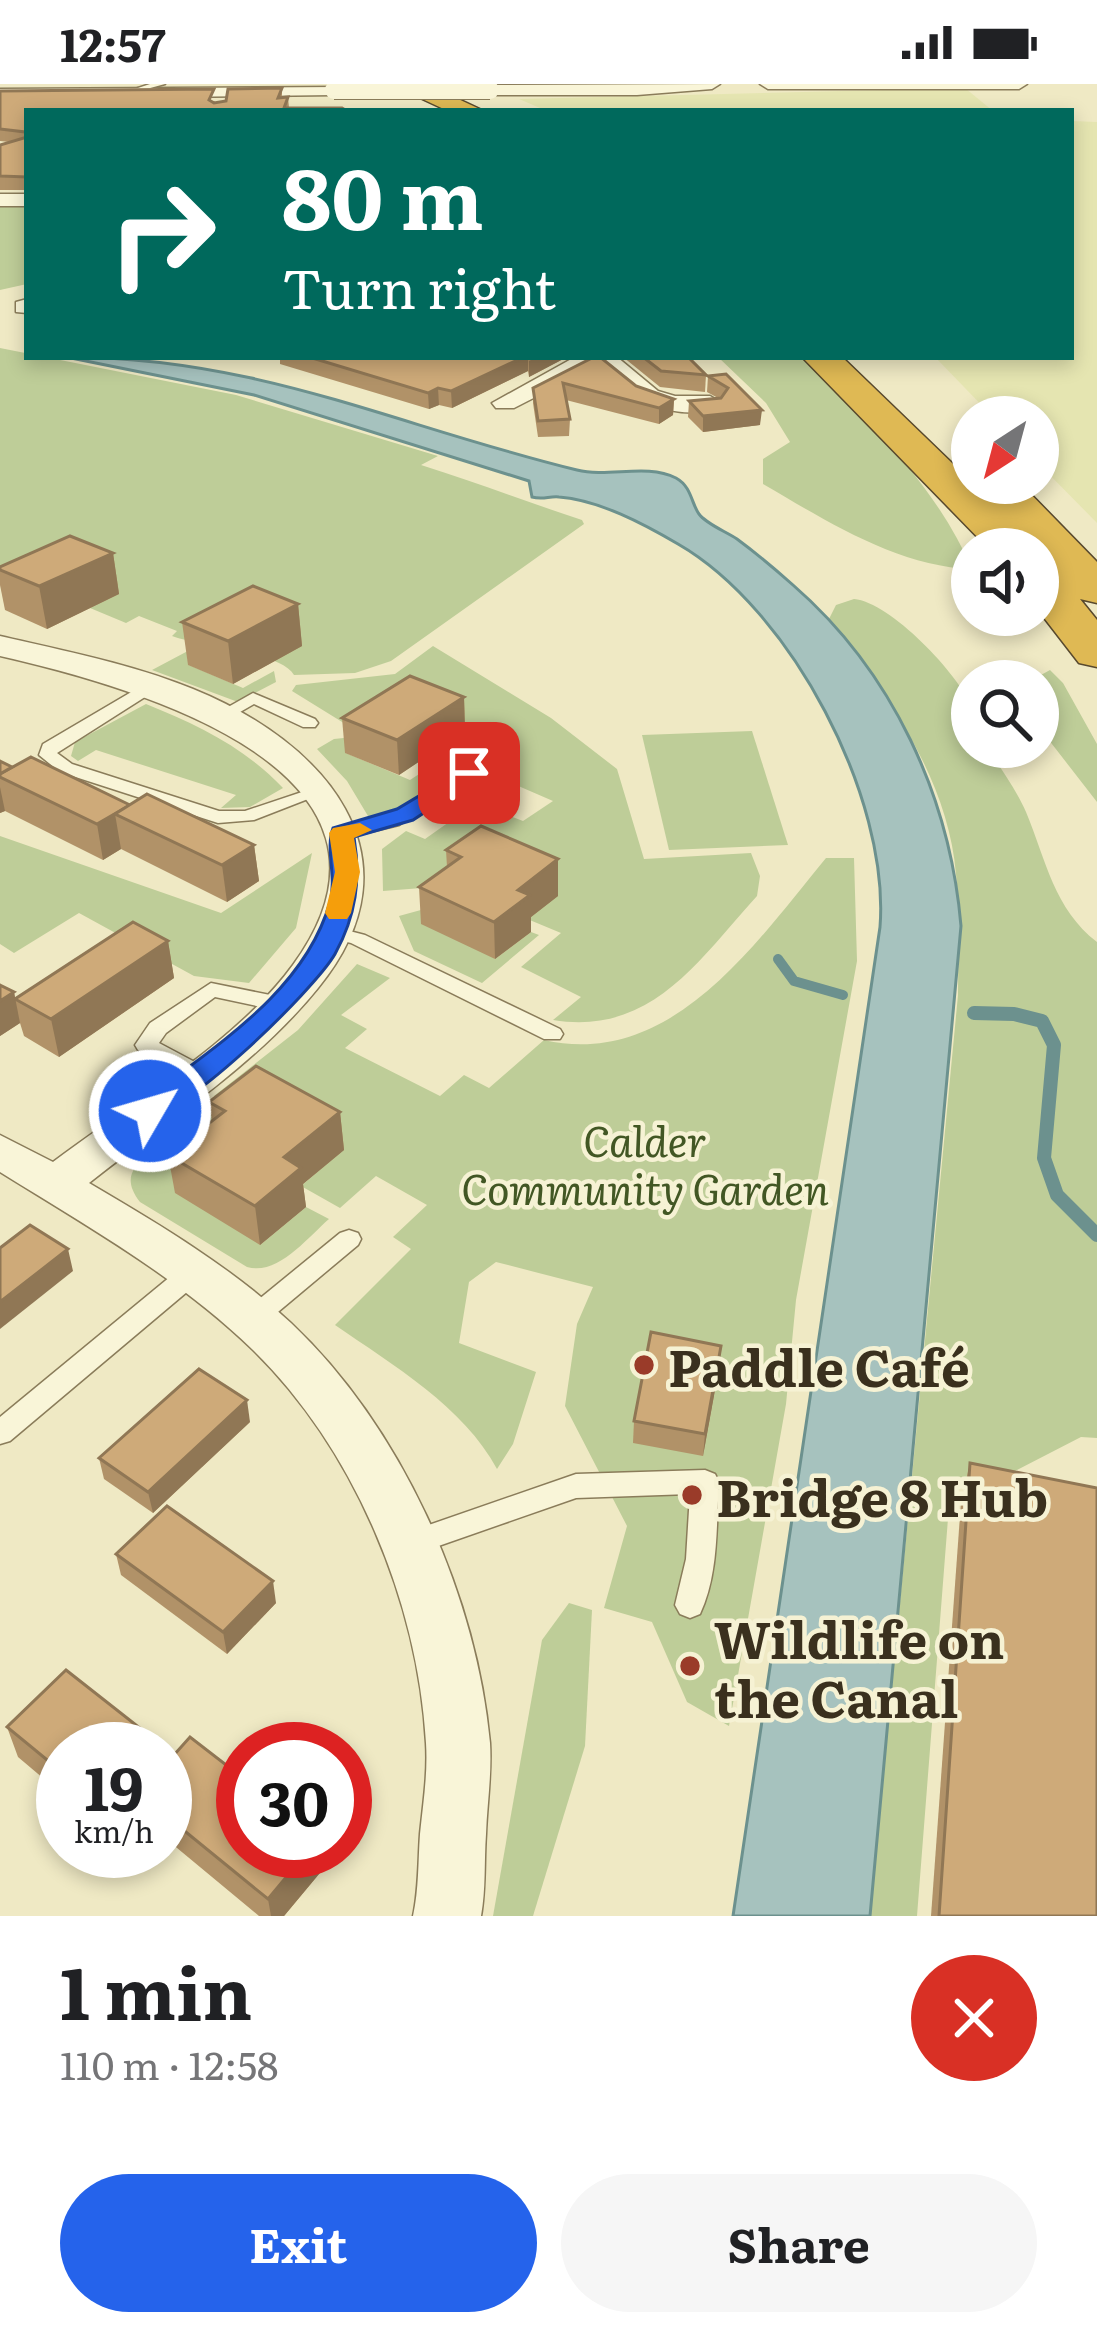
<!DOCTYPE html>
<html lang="en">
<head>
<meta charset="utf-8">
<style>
	body { margin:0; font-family:Literata,serif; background:#f6f6f6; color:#202124; height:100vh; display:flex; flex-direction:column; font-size:45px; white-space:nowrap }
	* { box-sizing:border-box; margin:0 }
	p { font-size:39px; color:#757577 }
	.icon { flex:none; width:66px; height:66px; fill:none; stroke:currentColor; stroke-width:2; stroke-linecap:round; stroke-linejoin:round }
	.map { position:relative; height:1832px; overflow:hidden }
	.sheet { display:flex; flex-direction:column; background:#fff; flex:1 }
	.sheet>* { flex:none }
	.hud { position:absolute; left:24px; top:24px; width:1050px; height:252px; border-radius:0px; box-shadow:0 6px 18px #0003; background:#00695c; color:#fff; overflow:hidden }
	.needle { width:78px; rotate:216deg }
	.controls { position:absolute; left:951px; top:312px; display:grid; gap:24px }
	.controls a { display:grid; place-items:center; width:108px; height:108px; border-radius:50%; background:#fff; box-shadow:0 6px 18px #0003; font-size:60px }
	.speed { position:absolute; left:36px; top:1638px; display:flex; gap:24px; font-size:60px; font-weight:700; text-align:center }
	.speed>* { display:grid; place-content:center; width:156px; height:156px; border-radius:50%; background:#fff; box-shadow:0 6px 18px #0003; line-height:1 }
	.speed small { font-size:30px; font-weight:400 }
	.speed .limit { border:18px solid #d22; background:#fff; color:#111 }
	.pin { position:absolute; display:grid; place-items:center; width:102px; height:102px; color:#fff; margin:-51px; border-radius:24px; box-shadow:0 6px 18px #0006 }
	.me { position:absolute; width:132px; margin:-66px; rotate:52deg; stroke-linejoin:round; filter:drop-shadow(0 0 9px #0008) }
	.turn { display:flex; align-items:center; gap:42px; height:252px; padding:0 60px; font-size:54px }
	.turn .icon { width:156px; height:156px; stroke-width:2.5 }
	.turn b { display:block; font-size:84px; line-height:102px }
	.round { display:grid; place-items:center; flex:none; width:126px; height:126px; border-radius:63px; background:#f6f6f6 }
	.headline { display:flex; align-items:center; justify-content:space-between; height:204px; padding:0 60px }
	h1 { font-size:72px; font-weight:700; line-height:90px }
	.action { display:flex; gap:24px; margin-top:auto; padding:24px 60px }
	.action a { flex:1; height:138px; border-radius:72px; background:#2563eb; color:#fff; font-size:48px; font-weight:700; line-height:138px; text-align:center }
	.action a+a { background:#f6f6f6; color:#202124 }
	.status { display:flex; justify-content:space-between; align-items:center; height:84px; padding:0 60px; background:#fff; direction:ltr }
	.status svg { height:33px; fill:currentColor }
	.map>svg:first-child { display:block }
	.farmland { fill:#e5e5b1 }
	.green { fill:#becd98 }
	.water { fill:#a6c2be; stroke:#6c918e; stroke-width:3 }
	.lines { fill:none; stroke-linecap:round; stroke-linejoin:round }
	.stream-far1 { stroke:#6c918e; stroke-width:10 }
	.stream { stroke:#6c918e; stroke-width:14 }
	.lane-casing { stroke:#8a7c5a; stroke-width:3 }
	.street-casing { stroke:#8a7c5a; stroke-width:3 }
	.highway-casing { stroke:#58492e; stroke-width:3 }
	.lane { fill:#f9f5d8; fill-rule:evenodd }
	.street { fill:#f9f5d8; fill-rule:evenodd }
	.highway { fill:#dfb954; fill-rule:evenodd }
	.street-bridge-casing { stroke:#8a7c5a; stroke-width:20; stroke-linecap:butt }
	.street-bridge { stroke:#f9f5d8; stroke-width:18 }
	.wall { fill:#b19268 }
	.shaded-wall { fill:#907755 }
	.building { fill:#ceaa79; stroke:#907755; stroke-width:3 }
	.route { fill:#2563eb; stroke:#184099; stroke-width:3 }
	.slow { fill:#f59e0b }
	.poi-dot { fill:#9a3b29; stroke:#f6f2d4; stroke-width:4.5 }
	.labels { text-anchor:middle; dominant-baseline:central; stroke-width:9; stroke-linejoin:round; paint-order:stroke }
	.park-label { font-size:42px; font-style:italic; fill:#425724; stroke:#f6f2d4 }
	.near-poi-label { font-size:51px; font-weight:bold; fill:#3a301e; stroke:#f6f2d4; text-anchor:start }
</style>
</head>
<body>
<div class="status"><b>12:57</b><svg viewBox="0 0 49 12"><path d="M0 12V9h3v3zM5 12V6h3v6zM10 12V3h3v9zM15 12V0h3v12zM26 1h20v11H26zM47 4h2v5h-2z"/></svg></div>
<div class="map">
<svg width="1097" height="1832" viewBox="0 0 1097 1832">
	<rect width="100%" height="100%" fill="#efe9c4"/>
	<!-- farmland -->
	<g class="farmland">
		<polygon points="965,4 993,27 547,27 519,15"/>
		<polygon points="1071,37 1097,38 1097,439 1038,379 1038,333 993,333 935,273 1071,273"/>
	</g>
	<!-- green -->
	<g class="green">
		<polygon points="0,121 27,121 27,200 0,206"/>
		<path d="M 0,264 L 236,311 L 438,372 L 421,381 C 478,399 527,418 582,436 L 584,440 L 391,577 L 355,589 L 294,591 C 280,567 201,563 172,552 L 177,547 L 139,532 L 126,539 L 90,524 L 118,510 L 0,495 Z"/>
		<path d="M 718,273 L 803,273 C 867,334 937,403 972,485 C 898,483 825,436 763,400 L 763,375 L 790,358 L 766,319 Z"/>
		<path d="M 854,515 C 890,518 959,590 972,624 C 975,634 972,652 972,663 L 987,663 C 1000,684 1016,705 1026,728 C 1046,776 1054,825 1097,858 L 1097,1354 L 1081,1353 L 1013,1388 L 951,1396 L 917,1832 L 870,1832 L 958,911 C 958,871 960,830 956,790 C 948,695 887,608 828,537 L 836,521 Z"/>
		<polygon points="201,560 189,581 243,604 274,587 276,598 238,618 152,586"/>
		<path d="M 433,562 L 551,634 L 617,685 L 644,775 L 751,769 L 760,792 L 757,812 C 698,877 651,952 553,936 L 581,913 L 521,883 L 561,849 L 448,802 L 383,807 L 382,765 L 406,747 L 425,755 L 476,719 L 523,737 L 553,717 L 436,666 L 463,646 L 347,641 L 292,607 L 296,601 L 395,590 Z"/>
		<polygon points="1050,586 1063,599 1097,660 1097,718 1038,642 1038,597 1030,597"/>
		<path d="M 146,620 C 198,641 244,663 283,704 L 250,723 L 221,724 L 236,711 L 96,666 L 78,677 L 71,672 L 75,658 Z"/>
		<polygon points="752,647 788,761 669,766 642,651"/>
		<path d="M 372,651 L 346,669 L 410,696 L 439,677 L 458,685 C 431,704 403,733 368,732 L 347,697 L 317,665 L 334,655 Z"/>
		<polygon points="0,752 221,829 312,769 296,844 249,899 194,892 79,829 14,869 0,860"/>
		<path d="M 826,774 L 854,774 L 857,877 L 796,1216 L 786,1320 L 729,1642 L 687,1618 L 652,1538 L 604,1524 L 627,1442 L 565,1322 L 577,1240 L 593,1203 L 496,1178 L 469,1198 L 459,1259 L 536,1288 L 513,1360 L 497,1385 C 464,1323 393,1281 335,1241 L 411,1165 L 393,1153 L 427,1121 L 376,1092 L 340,1124 L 301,1102 L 343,1066 L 215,1057 L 193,1041 L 216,1020 L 214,1012 L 298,946 L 357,880 L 390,894 L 341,931 L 367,945 L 345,964 L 440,1012 L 464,991 L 489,1004 L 544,956 C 671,985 755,860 826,774 Z"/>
		<polygon points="450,818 495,875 531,848 539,851 482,899 414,867 399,832"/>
		<path d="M 176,1055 L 214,1078 L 260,1161 L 306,1123 L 329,1135 C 307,1154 278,1192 247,1183 L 140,1118 C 112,1082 154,1072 176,1055 Z"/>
		<polygon points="569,1519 592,1526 585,1662 533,1832 493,1832 542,1556"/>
	</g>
	<!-- water -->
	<path class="water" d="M 66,273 C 259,273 396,342 577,386 C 609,394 646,379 676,394 C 692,403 691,419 699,430 C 706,440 727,448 737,455 C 756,469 775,485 793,501 C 893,588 950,713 961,842 L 870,1832 L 733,1832 L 880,843 C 890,714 791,525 678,460 C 644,440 599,416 559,413 C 549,412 543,416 532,413 L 529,397 L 254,311 Z"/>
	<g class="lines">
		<!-- stream-far1 -->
		<polyline class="stream-far1" points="778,875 794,897 843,911"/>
		<!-- stream -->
		<polyline class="stream" points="974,929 1014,930 1042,937 1054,961 1044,1074 1057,1111 1097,1151"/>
		<defs>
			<g id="lane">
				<polygon points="150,0 165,0 139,7 135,5"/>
				<polygon points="150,597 156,598 156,606 57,669 72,680 219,727 245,727 317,703 326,708 254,736 218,739 60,688 39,671 43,660"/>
				<polygon points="253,609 315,635 318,639 315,643 303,643 254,620 228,635 216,635 214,631"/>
				<polygon points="469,684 475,685 475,693 399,741 341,755 332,749 334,745 386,733"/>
				<polygon points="330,842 365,851 560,945 563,950 560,955 544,955 351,859 323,852 320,848"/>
				<polygon points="211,899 280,913 291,920 280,927 215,913 166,949 159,959 206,984 209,989 206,994 190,994 138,966 135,961 150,939"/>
				<polygon points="349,1146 358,1149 361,1155 358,1161 260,1243 251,1246 242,1243 238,1236 242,1229 340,1149"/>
				<polygon points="191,1181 200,1183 203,1190 200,1197 10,1357 0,1360 0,1333 182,1183"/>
				<path d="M 705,1386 L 715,1390 L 719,1398 C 716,1441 719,1490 700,1530 L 690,1534 L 680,1530 L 675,1521 L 686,1475 L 690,1410 L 576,1414 L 407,1473 L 397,1470 L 393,1461 L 397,1452 L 576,1390 Z"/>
			</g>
			<g id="street">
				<polygon points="720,0 712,5 637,11 490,11 482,6 490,1"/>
				<polygon points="760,0 1027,0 1019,5 768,5"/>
				<polygon points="340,3 340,9 334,11 0,15 0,5"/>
				<rect x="0" y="110" width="27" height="12"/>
				<polygon points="27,215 27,229 16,228 16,218"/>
				<path d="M 575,273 L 617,273 L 658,307 L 675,312 L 710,312 L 723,320 L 719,325 C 669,337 631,316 598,281 L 514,324 L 496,324 L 492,319 Z"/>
				<path d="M 0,552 C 65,567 132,580 193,605 C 324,658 426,772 318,904 C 255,982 167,1037 89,1099 C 159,1140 231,1183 291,1239 C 401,1343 476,1509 490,1659 C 492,1690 487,1720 486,1750 C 484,1778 486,1805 481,1832 L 413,1832 C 419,1805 418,1778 420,1750 C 423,1720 428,1690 426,1659 C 418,1518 355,1366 253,1266 C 179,1194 87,1142 0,1088 L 0,1051 L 53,1078 C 131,1019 236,959 293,881 C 436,685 131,602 0,572 Z"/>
			</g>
			<g id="highway">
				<polygon points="390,0 426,0 484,27 448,27"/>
				<polygon points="802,273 842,273 980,406 980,399 1020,399 1097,478 1097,519 1080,515 1097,536 1097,583 1079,579 1038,526 1038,480 1050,483 1038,465 989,465"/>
			</g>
		</defs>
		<!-- lane casing -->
		<use href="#lane" class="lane-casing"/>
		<!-- street casing -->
		<use href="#street" class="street-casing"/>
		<!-- highway casing -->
		<use href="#highway" class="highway-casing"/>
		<!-- lane -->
		<use href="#lane" class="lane"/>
		<!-- street -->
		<use href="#street" class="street"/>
		<!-- highway -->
		<use href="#highway" class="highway"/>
		<defs>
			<polyline id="street-bridge" points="334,6 490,6"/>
		</defs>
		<!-- street-bridge casing -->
		<use href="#street-bridge" class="street-bridge-casing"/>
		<!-- street-bridge -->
		<use href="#street-bridge" class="street-bridge"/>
	</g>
	<!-- wall -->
	<g class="wall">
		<polygon points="282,4 282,14 288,13 289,24 27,27 27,106 0,106 0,61 9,58 0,57 0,7 215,17 214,19"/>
		<polygon points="280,273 567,273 529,293 528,287 452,324 439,321 429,325 280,280"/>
		<polygon points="594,273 636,302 674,315 673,331 659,340 566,316 570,335 569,352 538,353 533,319 533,304"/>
		<polygon points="623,273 688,273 706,291 705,308 660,303"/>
		<polygon points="726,290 760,341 703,348 688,333 689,317 718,314 707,308 708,292"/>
		<polygon points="113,469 119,510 47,545 5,526 0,501 0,483"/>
		<polygon points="298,520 302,562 233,600 188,581 182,538"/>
		<polygon points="464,613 465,647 399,691 345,669 342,634"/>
		<polygon points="0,677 12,683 254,761 259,797 227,818 121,765 103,776 5,727 0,729"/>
		<polygon points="446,766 558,812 531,833 531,848 495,875 421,840 419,803 447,783"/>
		<polygon points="168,857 174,894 59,973 24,952 20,939 0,952 0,901 14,908 15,914"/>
		<polygon points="209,1018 340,1028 344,1066 303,1100 306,1123 260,1161 175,1109 168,1071 212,1037"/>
		<polygon points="719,1284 703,1372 633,1359 634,1337"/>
		<polygon points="250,1338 153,1429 104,1395 99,1374"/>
		<polygon points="970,1379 1097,1832 931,1832 961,1418"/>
		<polygon points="116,1470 276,1519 227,1570 121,1491"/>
		<polygon points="66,1586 174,1671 190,1653 243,1694 243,1767 321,1767 324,1784 284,1832 259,1832 165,1754 165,1665 63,1665 63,1711 18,1673 7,1643"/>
	</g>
	<!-- shaded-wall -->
	<g class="shaded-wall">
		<polygon points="524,273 528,273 528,287 452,324 451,307"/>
		<polygon points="537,273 567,273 529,293 529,277"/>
		<polygon points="438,304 439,321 429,325 428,309"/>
		<polygon points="674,315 673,331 659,340 659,324"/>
		<polygon points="762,326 760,341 703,348 703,332"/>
		<polygon points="113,469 119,510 47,545 39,502"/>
		<polygon points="298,520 302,562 233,600 228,557"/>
		<polygon points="464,613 465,647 399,691 397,656"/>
		<polygon points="0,703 5,727 0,729"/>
		<polygon points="130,721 115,730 121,765 103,776 97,740"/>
		<polygon points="254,761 259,797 227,818 222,781"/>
		<polygon points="558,775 558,812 531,833 531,848 495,875 494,838 518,806"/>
		<polygon points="168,857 174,894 59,973 51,935"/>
		<polygon points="14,908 20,939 0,952 0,917"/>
		<polygon points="340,1028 344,1066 303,1100 306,1123 260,1161 255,1122 284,1073"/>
		<polygon points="68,1165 73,1187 0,1245 0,1218"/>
		<polygon points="721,1262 719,1284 703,1372 705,1350"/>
		<polygon points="247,1316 250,1338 153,1429 148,1408"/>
		<polygon points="273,1497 276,1519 227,1570 223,1548"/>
		<polygon points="308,1767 321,1767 324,1784 284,1832 271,1832 268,1815"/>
	</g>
	<!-- building -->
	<g class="building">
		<polygon points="282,4 278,14 288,13 284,24 342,24 347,27 27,27 27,51 25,48 0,45 0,7 214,5 209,16 214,19 226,17 228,5"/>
		<polygon points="27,53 27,93 0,92 0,61"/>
		<polygon points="309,273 524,273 451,307 438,304 428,309"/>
		<polygon points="594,273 600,273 636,302 674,315 659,324 563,299 570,335 538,337 533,304"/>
		<polygon points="643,273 688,273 706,291 661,287"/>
		<polygon points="726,290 762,326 703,332 689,317 721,314 728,304 708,292"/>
		<polygon points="70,452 113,469 39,502 0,486 0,483"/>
		<polygon points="253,502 298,520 228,557 182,538"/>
		<polygon points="410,592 464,613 397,656 342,634"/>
		<polygon points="31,673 130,721 97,740 0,693 0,690"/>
		<polygon points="0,677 12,683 0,690"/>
		<polygon points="147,710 254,761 222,781 115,730"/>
		<polygon points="481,742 558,775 518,806 530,811 494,838 419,803 461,773 446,766"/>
		<polygon points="133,838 168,857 51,935 15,915"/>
		<polygon points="0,901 14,908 0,917"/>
		<polygon points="256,982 340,1028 284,1073 301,1084 255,1122 168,1071 225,1027 209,1018"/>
		<polygon points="30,1141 68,1165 0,1218 0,1164"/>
		<polygon points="651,1248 721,1262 705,1350 634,1337"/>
		<polygon points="199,1285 247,1316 148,1408 99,1374"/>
		<polygon points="970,1379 1097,1404 1097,1832 939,1832"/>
		<polygon points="167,1422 273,1497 223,1548 116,1470"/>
		<polygon points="66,1586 174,1671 190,1653 243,1694 243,1767 308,1767 268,1815 165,1731 165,1665 63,1665 63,1689 7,1643"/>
	</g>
	<!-- route -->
	<path class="route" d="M 469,682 L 480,689 L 477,694 L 413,736 L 354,753 C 361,796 356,832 335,870 C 315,905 175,1043 140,1034 L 135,1027 L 140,1020 C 211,964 304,910 330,818 C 337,793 325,765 333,744 L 397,725 Z"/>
	<!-- slow -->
	<polygon class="slow" points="360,739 372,746 354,754 360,788 351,829 347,835 329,835 325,829 335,788 329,749 333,744"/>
	<!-- markers -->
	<g class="poi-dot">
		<circle cx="644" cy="1281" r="12"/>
		<circle cx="692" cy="1411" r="12"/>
		<circle cx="690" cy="1582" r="12"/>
	</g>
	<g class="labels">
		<!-- park labels -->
		<g class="park-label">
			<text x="645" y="1055">Calder<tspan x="645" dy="48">Community Garden</tspan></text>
		</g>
		<!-- near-poi labels -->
		<g class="near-poi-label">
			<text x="668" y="1281">Paddle Café</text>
			<text x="716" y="1411">Bridge 8 Hub</text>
			<text x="714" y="1553">Wildlife on<tspan x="714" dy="59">the Canal</tspan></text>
		</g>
	</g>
</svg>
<div class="controls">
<a><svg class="needle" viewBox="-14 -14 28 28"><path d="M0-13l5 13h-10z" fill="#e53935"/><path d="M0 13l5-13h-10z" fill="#757577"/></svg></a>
<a><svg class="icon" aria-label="sound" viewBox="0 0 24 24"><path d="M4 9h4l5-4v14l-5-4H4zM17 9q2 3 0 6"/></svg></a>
<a><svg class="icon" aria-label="search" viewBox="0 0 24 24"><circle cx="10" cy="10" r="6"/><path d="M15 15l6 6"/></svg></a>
</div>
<div class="speed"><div>19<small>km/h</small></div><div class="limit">30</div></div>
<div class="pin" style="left:469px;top:689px;background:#d93025"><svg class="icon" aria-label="arrive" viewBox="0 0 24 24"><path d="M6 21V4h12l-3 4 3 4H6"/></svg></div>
<svg class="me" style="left:150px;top:1027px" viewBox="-20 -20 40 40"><circle r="17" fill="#2563eb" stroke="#fff" stroke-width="3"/><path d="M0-11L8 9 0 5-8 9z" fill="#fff"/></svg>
<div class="hud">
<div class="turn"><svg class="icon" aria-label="right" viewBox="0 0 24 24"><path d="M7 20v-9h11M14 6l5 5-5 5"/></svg><div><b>80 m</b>Turn right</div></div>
</div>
</div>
<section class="sheet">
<div class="headline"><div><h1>1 min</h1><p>110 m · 12:58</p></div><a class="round" style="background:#d93025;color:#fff"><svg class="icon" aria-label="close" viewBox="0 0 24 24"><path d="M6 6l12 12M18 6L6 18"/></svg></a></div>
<div class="action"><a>Exit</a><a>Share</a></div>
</section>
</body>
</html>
